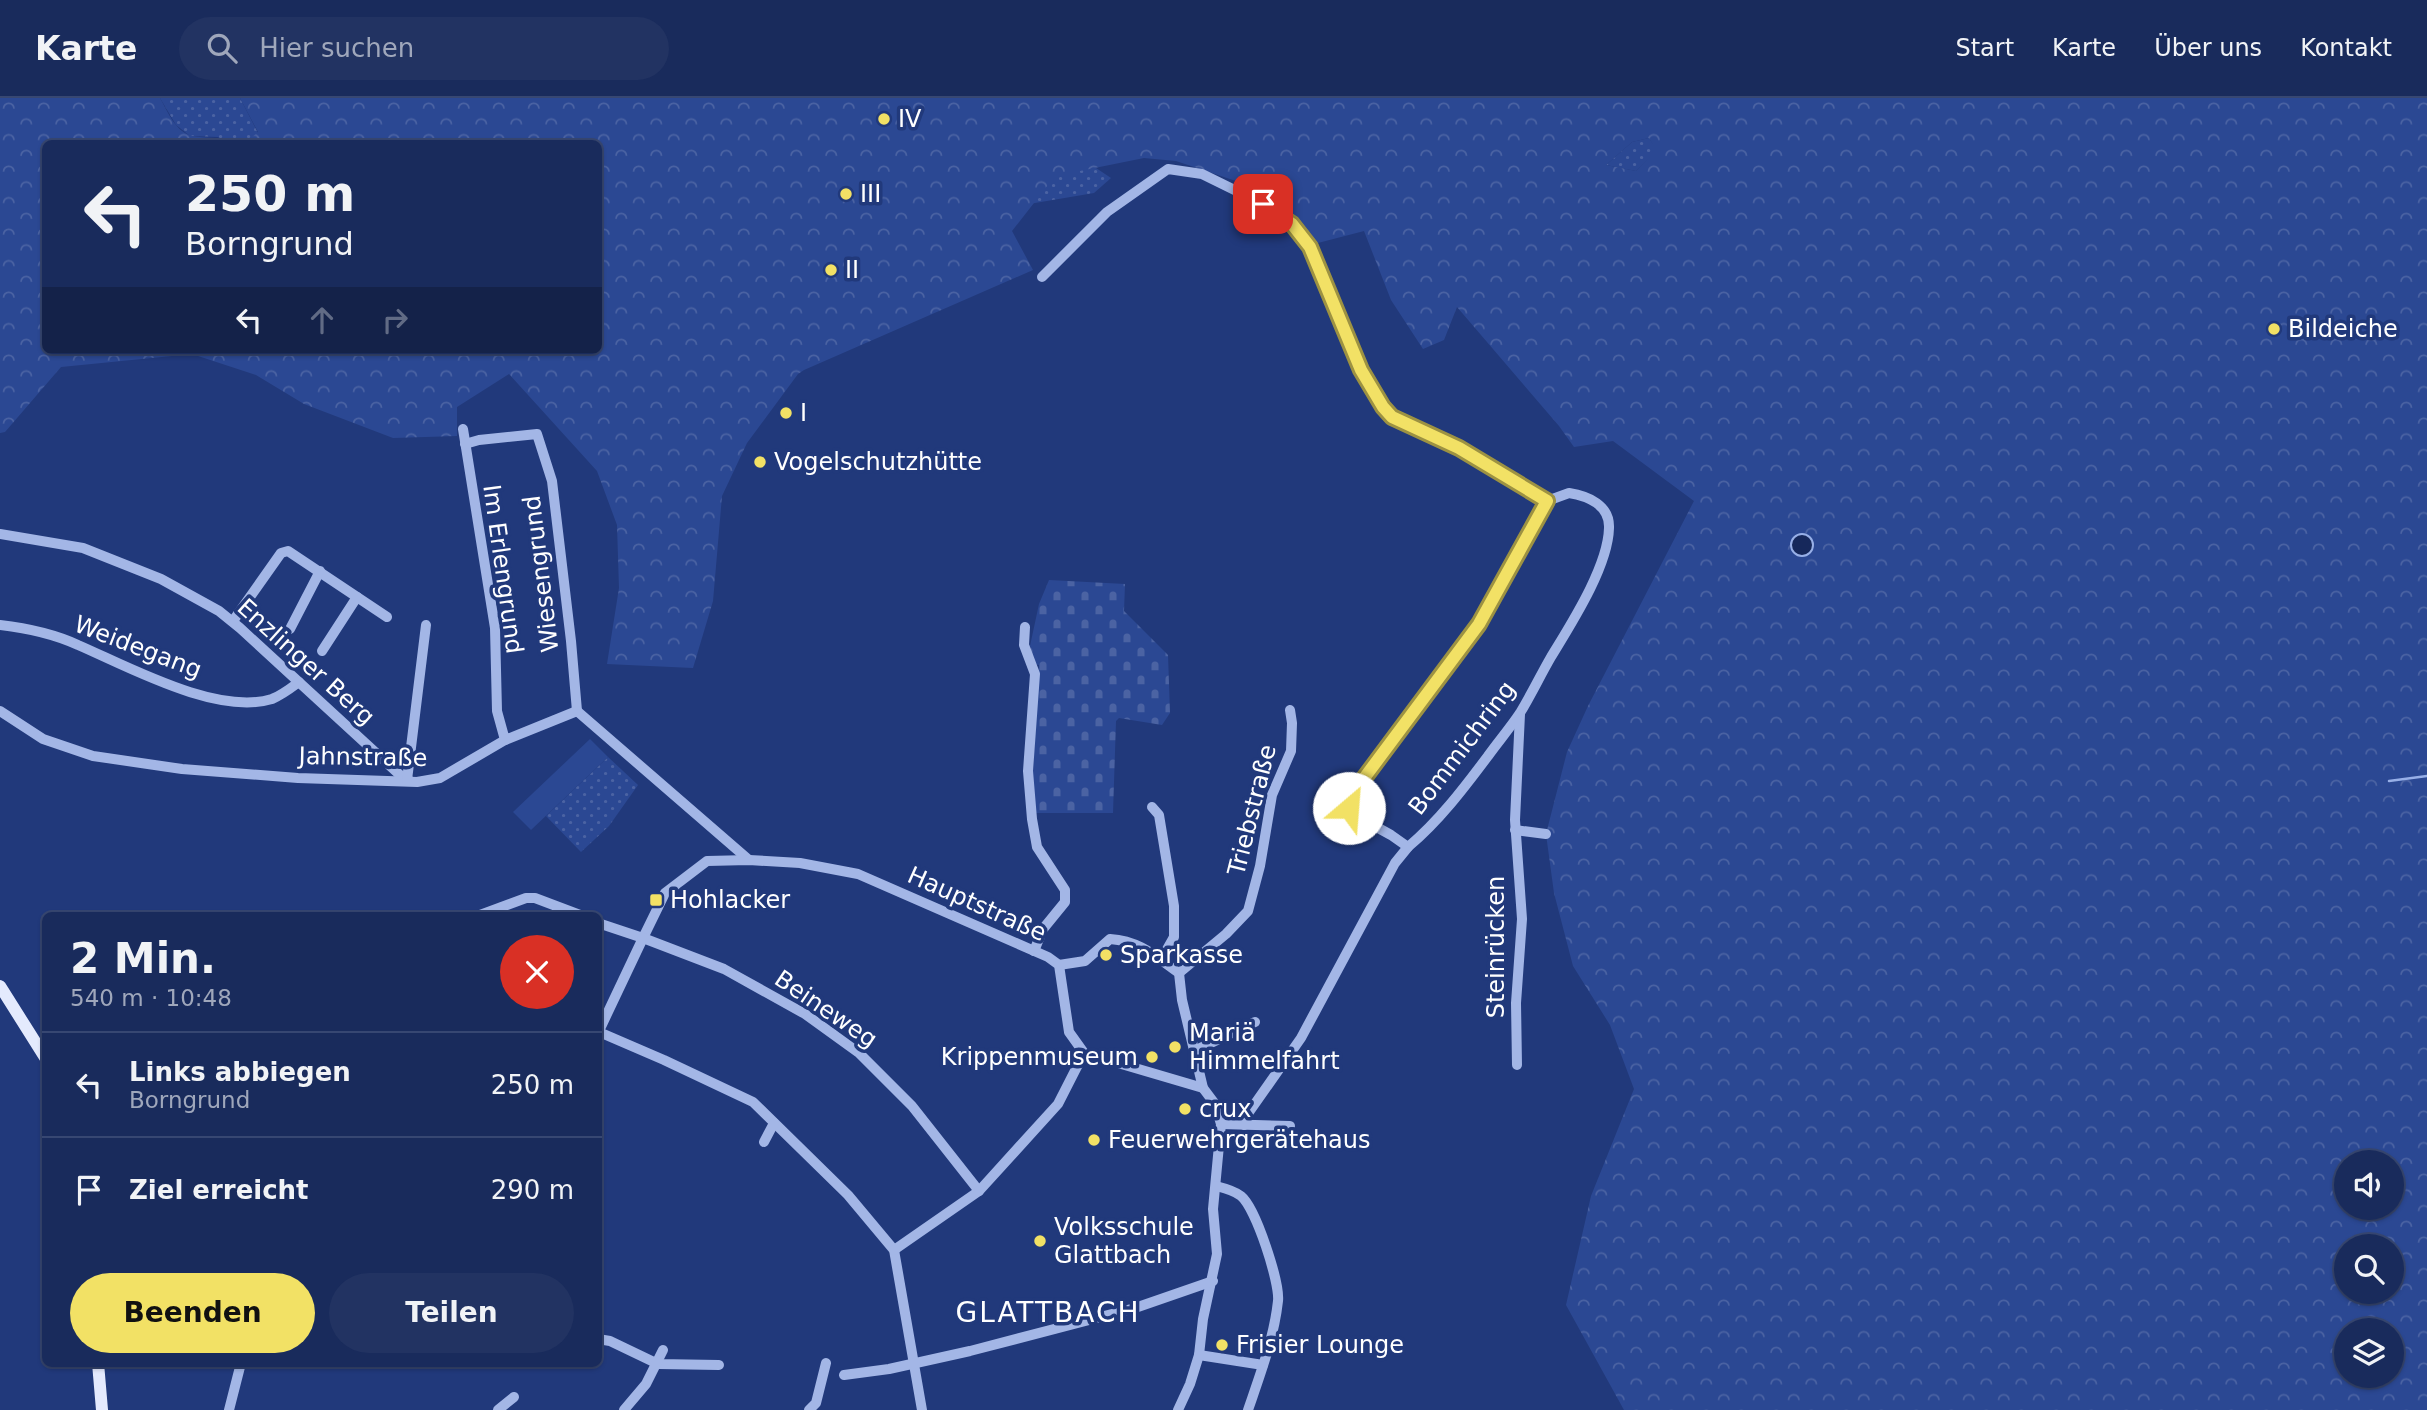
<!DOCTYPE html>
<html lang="de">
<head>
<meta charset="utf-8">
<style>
	body { margin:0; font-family:"DejaVu Sans",sans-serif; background:#223362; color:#f1f3f6; height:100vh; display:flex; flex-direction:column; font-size:26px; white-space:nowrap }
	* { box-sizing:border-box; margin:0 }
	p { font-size:23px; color:#9fa7bb }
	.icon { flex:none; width:38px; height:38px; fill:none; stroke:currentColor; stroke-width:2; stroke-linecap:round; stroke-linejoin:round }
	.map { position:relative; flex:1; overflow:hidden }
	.panel { position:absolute; left:42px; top:814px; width:560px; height:455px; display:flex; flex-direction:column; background:#192b5c; border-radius:10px; box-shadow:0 2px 5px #0004,0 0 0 2px #374772 }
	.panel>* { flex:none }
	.banner { position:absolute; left:42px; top:42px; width:560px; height:214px; border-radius:10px; box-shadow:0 2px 5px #0004,0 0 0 2px #374772; background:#192b5c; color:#f1f3f6; overflow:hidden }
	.tools { position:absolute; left:2334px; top:1052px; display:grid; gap:14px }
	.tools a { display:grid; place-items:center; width:70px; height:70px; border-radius:50%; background:#192b5c; box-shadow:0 2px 5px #0004,0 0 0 2px #374772; font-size:35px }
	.pin { position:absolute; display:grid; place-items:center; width:60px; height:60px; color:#fff; margin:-30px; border-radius:14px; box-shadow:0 4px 10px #0006 }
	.me { position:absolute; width:77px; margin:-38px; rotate:27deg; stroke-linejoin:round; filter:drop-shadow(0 0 5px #0008) }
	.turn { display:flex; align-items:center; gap:24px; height:147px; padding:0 28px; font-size:32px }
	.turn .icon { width:91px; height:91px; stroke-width:2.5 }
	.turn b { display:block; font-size:49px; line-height:60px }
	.lanes { display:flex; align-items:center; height:66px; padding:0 28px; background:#0003; justify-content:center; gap:35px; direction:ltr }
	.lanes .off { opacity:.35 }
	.round { display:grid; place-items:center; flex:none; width:74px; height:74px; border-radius:37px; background:#223362 }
	.head { display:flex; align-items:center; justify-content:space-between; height:119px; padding:0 28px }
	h1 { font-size:42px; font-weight:600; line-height:52px }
	.cta { display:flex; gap:14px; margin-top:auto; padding:14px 28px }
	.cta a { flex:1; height:80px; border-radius:42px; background:#f2e165; color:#111; font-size:28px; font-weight:600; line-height:80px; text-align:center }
	.cta a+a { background:#223362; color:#f1f3f6 }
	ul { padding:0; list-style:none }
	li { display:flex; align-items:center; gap:21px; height:105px; padding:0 28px; border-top:2px solid #374772 }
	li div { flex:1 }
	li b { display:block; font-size:26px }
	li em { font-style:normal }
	header { display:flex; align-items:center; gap:42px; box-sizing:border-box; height:98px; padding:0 35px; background:#192b5c; border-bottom:2px solid #374772 }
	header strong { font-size:33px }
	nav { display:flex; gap:38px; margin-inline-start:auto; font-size:24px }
	.search { width:490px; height:63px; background:#223362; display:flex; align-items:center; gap:18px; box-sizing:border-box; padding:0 24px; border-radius:38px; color:#9fa7bb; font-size:26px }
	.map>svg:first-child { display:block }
	.green { fill:url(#green-dots) }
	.forest { fill:url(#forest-crowns); fill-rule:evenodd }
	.cemetery { fill:url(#cemetery-stones) }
	.pitch { fill:#2b4893 }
	.water { fill:#16285b; stroke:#97afe7; stroke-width:2 }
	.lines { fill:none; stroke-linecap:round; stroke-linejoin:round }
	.stream { stroke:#97afe7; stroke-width:2.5 }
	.minor { stroke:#a3b6e6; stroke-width:10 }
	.major { stroke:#e4eafd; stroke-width:12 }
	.route-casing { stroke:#9d9242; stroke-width:18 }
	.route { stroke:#f2e165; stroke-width:12 }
	.poi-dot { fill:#f2e165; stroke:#21397b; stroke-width:2.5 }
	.labels { text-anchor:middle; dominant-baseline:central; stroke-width:7; stroke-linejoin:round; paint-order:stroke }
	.poi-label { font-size:24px; fill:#fff; stroke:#21397b; text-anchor:start }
	.street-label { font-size:24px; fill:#fff; stroke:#21397b }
	.quarter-label { font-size:28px; letter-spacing:2px; fill:#fff; stroke:#21397b }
</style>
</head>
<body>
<header>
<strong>Karte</strong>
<div class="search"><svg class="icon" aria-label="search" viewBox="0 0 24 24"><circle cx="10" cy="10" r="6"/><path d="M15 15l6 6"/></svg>Hier suchen</div>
<nav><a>Start</a><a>Karte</a><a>Über uns</a><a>Kontakt</a></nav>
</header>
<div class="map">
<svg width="2427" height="1312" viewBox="0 0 2427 1312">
	<defs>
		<pattern id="green-dots" width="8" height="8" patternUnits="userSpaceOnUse" patternTransform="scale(1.75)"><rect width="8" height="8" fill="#2b4893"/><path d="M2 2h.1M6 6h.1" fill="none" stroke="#4b63a3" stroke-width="1.8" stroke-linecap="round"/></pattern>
		<pattern id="forest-crowns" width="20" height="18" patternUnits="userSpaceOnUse" patternTransform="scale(1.75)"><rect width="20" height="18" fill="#2b4893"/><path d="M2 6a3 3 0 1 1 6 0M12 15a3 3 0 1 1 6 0" fill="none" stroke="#4b63a3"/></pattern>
		<pattern id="cemetery-stones" width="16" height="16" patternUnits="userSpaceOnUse" patternTransform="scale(1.75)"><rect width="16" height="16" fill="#2b4893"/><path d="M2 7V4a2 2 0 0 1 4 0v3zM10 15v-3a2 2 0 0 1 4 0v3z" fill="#4b63a3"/></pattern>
	</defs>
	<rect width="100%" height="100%" fill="#21397b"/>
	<!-- green -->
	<g class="green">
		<polygon points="160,0 240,0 258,35 245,46 226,45 218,39 190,38 176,27"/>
		<polygon points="1649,40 1657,52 1636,73 1606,67 1632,44"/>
		<polygon points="1093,68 1111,80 1094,95 1023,107 1015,71"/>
		<polygon points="608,659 638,687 609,728 581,754 546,718"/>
	</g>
	<!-- forest -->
	<path class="forest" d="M 0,0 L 160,0 C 168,14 176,35 193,38 C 206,41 215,37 226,45 L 46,46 L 46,252 L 598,252 L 598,46 L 245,45 L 258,34 L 240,0 L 2427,0 L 2427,1312 L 1624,1312 L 1566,1207 L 1591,1098 L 1634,991 L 1610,927 L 1573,868 L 1554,795 L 1546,736 L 1567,654 L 1588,608 L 1694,403 L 1613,343 L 1574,349 L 1559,328 L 1457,209 L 1444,242 L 1423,251 L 1391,202 L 1364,133 L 1314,146 L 1284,108 L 1245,86 L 1176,63 L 1144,60 L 1055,78 L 1012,133 L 1033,172 L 804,272 L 798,276 L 747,345 L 722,398 L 713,503 L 693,570 L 607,566 L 619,490 L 617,427 L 597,373 L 509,276 L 457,309 L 457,338 L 393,340 L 304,306 L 256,277 L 192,256 L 61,269 L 5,334 L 0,335 ZM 1649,40 L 1656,52 L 1636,73 L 1606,67 L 1632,44 ZM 2347,1064 L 2392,1064 L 2392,1110 L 2347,1110 ZM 2347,1148 L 2392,1148 L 2392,1194 L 2347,1194 ZM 2347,1232 L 2392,1232 L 2392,1278 L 2347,1278 Z"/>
	<!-- cemetery -->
	<polygon class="cemetery" points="1049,482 1125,486 1124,513 1168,557 1170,615 1162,627 1119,620 1116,623 1113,715 1033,715 1033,673 1039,567 1033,566 1030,548 1039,506"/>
	<!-- pitch -->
	<polygon class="pitch" points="590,641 608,659 531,732 513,714"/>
	<!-- water -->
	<circle class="water" cx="1802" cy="447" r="11"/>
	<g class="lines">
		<!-- stream -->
		<polyline class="stream" points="2389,683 2427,678"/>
		<!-- minor -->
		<g class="minor">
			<polyline points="1042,179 1107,114 1168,71 1202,76 1263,106 1292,126 1310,149 1361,272 1383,309 1392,319 1459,350 1547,403"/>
			<polyline points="463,331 495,530 497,613 505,642"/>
			<polyline points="465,346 479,342 537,336 552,383 571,543 577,613"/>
			<path d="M 1569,395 C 1588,398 1610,407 1609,430 C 1608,469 1571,526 1551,559 C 1540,578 1531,597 1520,615 C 1510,630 1498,644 1488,658 C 1464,690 1439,723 1408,749 L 1391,737 L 1351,715 L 1349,704 L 1359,687 L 1479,525 L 1547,403 Z"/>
			<polyline points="0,436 83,450 161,481 219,513 240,530 400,677 409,682"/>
			<polyline points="233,523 281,455 288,453 387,519"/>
			<path d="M 0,527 C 26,530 54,536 78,547 C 127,568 217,618 272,601 C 282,597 291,590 299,584"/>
			<polyline points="1025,529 1024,547 1035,576 1028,673 1032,721 1037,749 1065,792 1065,804 1043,831 1034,853"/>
			<polyline points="290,531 320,473"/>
			<polyline points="322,553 357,499"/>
			<polyline points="0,613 43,641 93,658 182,671 298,680 417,684 440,680 505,642 577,613 749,762"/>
			<polyline points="407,682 426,527"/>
			<polyline points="1152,709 1159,717 1174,808 1174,839 1161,862"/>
			<polyline points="1515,732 1546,736"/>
			<polyline points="480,817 526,800 535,800 580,817"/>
			<polyline points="598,825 643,840 665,795 707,763 749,762 800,765 858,776 1048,859 1059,867 1069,934 1084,955 1203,990"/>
			<path d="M 1059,867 L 1085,863 L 1110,841 C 1140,843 1155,858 1179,875 L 1182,902 L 1203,990 L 1215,1006 L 1221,1026 L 1213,1111 L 1217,1156 L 1203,1221 L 1199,1257 L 1190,1286 L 1178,1312"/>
			<polyline points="1179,875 1226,836 1248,813 1260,768 1272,697 1291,653 1292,625 1290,612"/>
			<polyline points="599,934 664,962 753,1004 848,1097 894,1152 922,1312"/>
			<polyline points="598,935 643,840 724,871 805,916 859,955 912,1008 979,1093"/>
			<polyline points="1194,953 1255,924"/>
			<polyline points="1517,967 1516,905 1522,821 1515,722 1520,616"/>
			<polyline points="1221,1026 1290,1028"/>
			<polyline points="1244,1027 1247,1017 1301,940 1395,765 1408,749"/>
			<polyline points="764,1044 774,1025"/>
			<path d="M 1216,1088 C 1224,1090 1235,1093 1241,1098 C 1256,1110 1280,1185 1278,1203 C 1274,1240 1260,1277 1248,1312"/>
			<polyline points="894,1152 979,1093 1058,1006 1084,955"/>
			<polyline points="598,1241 610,1243 658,1266 719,1267"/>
			<polyline points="1199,1257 1263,1267"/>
			<polyline points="844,1277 889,1271 970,1253 1135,1210 1213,1183"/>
			<polyline points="229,1312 241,1265"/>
			<polyline points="498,1312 514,1299"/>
			<polyline points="624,1312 646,1286 663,1252"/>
			<polyline points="809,1312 816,1305 826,1265"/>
		</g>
		<!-- major -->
		<g class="major">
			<polyline points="0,888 46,961"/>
			<polyline points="98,1265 102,1312"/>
		</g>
	</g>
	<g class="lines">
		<defs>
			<polyline id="route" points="1263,106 1292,126 1310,149 1361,272 1383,309 1392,319 1459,350 1547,403 1479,526 1359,687 1349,704 1349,710"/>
		</defs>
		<!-- route casing -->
		<use href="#route" class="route-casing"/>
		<!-- route -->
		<use href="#route" class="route"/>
	</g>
	<!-- markers -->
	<g class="poi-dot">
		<circle cx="884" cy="21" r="7"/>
		<circle cx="846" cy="96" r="7"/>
		<circle cx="831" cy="172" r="7"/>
		<circle cx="2274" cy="231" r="7"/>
		<circle cx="786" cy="315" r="7"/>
		<circle cx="760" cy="364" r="7"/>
		<rect x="649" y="795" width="14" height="14" rx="3.5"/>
		<circle cx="1106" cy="857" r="7"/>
		<circle cx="1175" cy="949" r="7"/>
		<circle cx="1152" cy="959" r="7"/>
		<circle cx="1185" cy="1011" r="7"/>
		<circle cx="1094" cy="1042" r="7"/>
		<circle cx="1040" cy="1143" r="7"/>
		<circle cx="1222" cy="1247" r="7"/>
	</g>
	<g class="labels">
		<!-- poi labels -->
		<g class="poi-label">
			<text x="898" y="21">IV</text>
			<text x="860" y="96">III</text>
			<text x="845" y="172">II</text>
			<text x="2288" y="231">Bildeiche</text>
			<text x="800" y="315">I</text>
			<text x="774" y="364">Vogelschutzhütte</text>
			<text x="670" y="802">Hohlacker</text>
			<text x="1120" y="857">Sparkasse</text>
			<text x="1189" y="935">Mariä<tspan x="1189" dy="28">Himmelfahrt</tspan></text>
			<text x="1138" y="959" text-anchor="end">Krippenmuseum</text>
			<text x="1199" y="1011">crux</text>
			<text x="1108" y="1042">Feuerwehrgerätehaus</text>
			<text x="1054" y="1129">Volksschule<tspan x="1054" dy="28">Glattbach</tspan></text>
			<text x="1236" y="1247">Frisier Lounge</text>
		</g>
		<!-- street labels -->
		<g class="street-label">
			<text transform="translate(503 471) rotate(82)">Im Erlengrund</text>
			<text transform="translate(541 476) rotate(-97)">Wiesengrund</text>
			<text transform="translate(138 549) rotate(21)">Weidegang</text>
			<text transform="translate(306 564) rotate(42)">Enzlinger Berg</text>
			<text transform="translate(1462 650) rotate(-53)">Bommichring</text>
			<text transform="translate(363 659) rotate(1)">Jahnstraße</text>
			<text transform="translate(1252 712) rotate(-76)">Triebstraße</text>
			<text transform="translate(977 806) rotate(24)">Hauptstraße</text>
			<text transform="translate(1496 849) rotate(-90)">Steinrücken</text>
			<text transform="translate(826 911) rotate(34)">Beineweg</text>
		</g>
		<!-- quarter labels -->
		<g class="quarter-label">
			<text x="1048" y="1214">GLATTBACH</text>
		</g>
	</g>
</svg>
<div class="tools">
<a><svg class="icon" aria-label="sound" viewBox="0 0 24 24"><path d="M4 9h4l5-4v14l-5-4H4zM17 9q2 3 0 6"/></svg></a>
<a><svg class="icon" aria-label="search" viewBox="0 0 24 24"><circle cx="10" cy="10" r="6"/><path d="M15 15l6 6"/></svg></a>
<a><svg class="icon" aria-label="layers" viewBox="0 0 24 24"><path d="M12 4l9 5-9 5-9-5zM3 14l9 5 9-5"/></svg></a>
</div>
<div class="pin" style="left:1263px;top:106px;background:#d93025"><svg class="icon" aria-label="arrive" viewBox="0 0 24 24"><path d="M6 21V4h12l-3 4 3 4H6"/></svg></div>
<svg class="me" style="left:1349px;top:710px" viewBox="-20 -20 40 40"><circle r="19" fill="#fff"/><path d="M0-13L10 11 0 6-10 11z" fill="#f2e165"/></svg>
<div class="banner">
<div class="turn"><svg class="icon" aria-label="left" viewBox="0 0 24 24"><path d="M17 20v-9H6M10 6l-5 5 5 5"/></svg><div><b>250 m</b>Borngrund</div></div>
<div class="lanes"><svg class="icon" aria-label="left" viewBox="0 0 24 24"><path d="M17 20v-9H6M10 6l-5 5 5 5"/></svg><svg class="icon off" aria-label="ahead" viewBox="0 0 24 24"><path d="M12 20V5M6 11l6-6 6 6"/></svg><svg class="icon off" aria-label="right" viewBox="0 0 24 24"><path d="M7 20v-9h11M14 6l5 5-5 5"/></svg></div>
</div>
<section class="panel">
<div class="head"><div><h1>2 Min.</h1><p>540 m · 10:48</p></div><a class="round" style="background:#d93025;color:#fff"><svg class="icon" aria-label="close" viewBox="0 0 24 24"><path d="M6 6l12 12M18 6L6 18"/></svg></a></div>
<ul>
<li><svg class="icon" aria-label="left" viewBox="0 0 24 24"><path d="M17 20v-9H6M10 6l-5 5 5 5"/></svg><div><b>Links abbiegen</b><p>Borngrund</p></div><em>250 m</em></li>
<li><svg class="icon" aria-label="arrive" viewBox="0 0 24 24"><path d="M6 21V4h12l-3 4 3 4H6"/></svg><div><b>Ziel erreicht</b></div><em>290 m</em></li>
</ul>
<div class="cta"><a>Beenden</a><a>Teilen</a></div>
</section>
</div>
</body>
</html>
